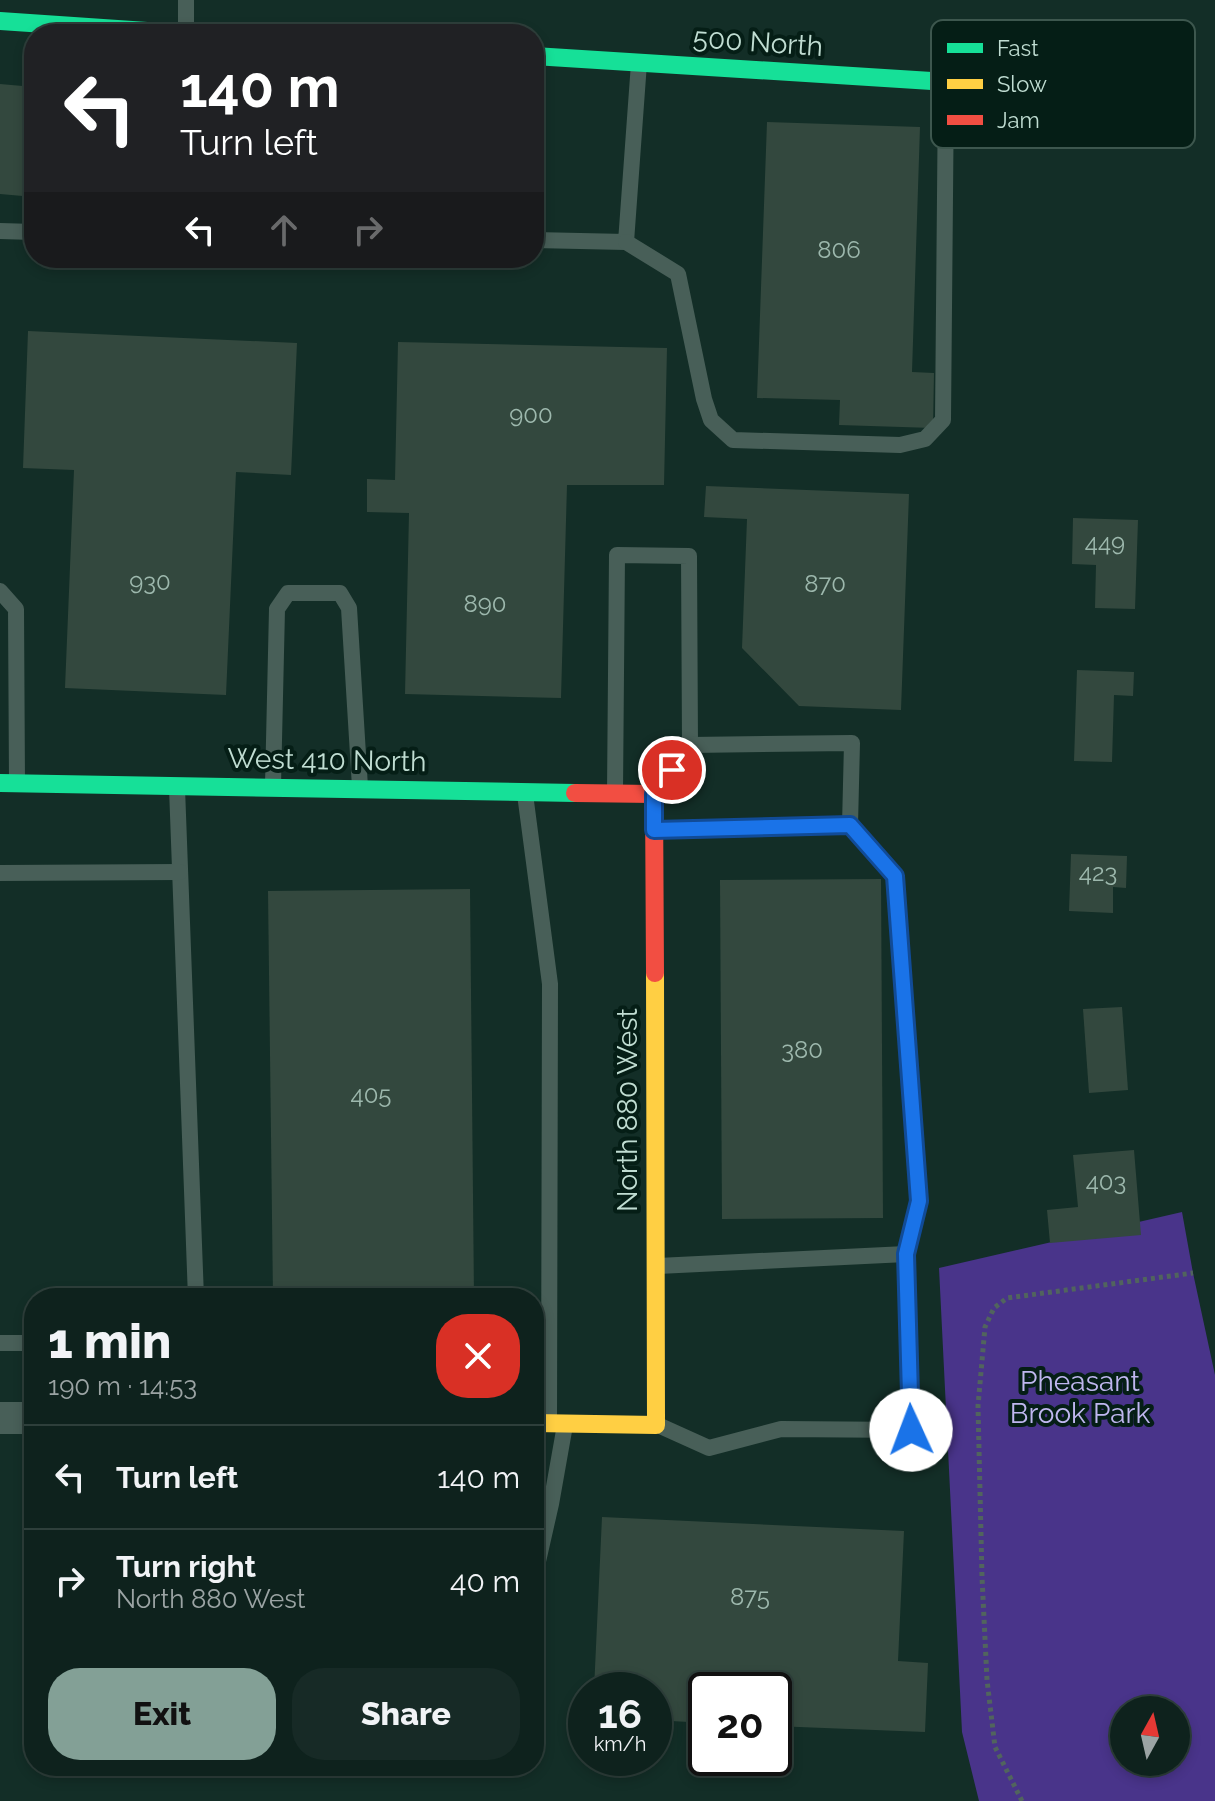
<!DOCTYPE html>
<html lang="en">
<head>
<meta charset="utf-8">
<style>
	body { margin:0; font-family:Raleway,sans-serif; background:#172a26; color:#f1f3f6; height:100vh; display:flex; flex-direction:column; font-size:30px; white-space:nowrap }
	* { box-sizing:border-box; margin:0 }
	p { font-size:26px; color:#9ba4a4 }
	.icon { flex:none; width:44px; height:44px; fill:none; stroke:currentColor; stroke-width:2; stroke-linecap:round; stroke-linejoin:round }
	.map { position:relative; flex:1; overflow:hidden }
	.details { position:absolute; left:24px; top:1288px; width:520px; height:488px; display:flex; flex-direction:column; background:#0e221d; border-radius:32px; box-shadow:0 4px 12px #0003,0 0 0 2px #2e3f3b }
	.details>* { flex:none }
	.banner { position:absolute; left:24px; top:24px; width:520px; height:244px; border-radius:32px; box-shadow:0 4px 12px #0003,0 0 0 2px #2e3f3b; background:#202124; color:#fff; overflow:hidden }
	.needle { width:52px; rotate:8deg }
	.tools { position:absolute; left:1110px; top:1696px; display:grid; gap:16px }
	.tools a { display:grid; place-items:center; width:80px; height:80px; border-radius:50%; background:#0e221d; box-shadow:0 4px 12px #0003,0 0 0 2px #2e3f3b; font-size:40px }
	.speed { position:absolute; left:568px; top:1672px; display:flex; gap:16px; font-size:40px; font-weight:700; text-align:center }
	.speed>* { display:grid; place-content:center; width:104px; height:104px; border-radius:50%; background:#0e221d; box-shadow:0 4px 12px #0003,0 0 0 2px #2e3f3b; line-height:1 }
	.speed small { font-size:20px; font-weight:400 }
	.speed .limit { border:4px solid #111; border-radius:12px; background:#fff; color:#111 }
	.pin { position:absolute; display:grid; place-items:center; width:68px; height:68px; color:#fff; margin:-34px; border:4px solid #fff; border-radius:50%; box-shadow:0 2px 8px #0007 }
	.me { position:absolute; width:88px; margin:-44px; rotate:358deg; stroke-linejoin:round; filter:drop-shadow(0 0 6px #0008) }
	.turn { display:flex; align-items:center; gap:28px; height:168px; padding:0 24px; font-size:36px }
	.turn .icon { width:104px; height:104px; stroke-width:2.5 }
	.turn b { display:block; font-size:56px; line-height:68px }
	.lanes { display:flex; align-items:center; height:76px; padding:0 24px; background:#0003; justify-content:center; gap:40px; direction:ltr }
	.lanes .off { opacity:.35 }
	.round { display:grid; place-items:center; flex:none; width:84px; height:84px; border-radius:32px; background:#172a26 }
	.head { display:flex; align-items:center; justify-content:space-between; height:136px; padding:0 24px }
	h1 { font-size:48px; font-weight:800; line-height:60px }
	.cta { display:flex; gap:16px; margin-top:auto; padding:16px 24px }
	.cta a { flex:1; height:92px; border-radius:32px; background:#83a096; color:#111; font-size:32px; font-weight:800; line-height:92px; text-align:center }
	.cta a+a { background:#172a26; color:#f1f3f6 }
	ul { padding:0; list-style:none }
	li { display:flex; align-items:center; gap:24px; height:104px; padding:0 24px; border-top:2px solid #2e3f3b }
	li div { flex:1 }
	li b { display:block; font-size:30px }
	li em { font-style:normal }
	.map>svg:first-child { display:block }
	.green { fill:#49348a; fill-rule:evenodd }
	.building { fill:#33483e }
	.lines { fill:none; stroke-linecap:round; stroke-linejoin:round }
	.path { stroke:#51645e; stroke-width:5; stroke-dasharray:4 4; stroke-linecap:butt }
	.lane { stroke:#485f58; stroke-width:16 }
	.street { stroke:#485f58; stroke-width:32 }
	.fast { stroke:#16e098; stroke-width:18 }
	.slow { stroke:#ffcf43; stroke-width:18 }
	.jam { stroke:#f24e42; stroke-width:18 }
	.route-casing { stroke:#114b97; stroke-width:20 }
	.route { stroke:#1a73e8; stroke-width:14 }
	.labels { text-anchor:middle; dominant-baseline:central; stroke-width:8; stroke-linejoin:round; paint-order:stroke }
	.number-label { font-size:24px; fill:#9db8ad }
	.street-label { font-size:28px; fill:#c0ddd2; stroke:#051e16 }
	.park-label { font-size:28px; fill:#bfb7ef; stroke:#051e16 }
	.key { fill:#051e16; stroke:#3d574e; stroke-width:2 }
	.key-label { font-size:22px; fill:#c0ddd2 }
</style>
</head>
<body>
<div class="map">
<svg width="1215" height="1801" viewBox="0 0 1215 1801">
	<rect width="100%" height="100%" fill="#132e27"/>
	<!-- green -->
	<path class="green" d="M 1182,1212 L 1193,1273 L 1215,1375 L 1215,1801 L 979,1801 L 962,1732 L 939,1268 ZM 1124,1710 L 1176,1710 L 1176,1762 L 1124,1762 Z"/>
	<!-- building -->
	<g class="building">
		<polygon points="0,84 34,87 34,197 0,194"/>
		<polygon points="767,122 920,127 912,372 934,373 933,428 839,425 840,400 757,398"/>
		<polygon points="28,331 297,343 291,475 236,472 226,695 65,688 74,470 23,468"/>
		<polygon points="398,342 667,348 664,485 567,485 561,698 405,694 409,513 367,512 367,479 395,480"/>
		<polygon points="706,486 909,494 901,710 799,706 742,648 747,519 704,517"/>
		<polygon points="1073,518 1138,520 1135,609 1095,608 1096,565 1072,564"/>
		<polygon points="1077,670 1134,672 1133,696 1114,695 1112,762 1074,761"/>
		<polygon points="1071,854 1127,856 1126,888 1113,887 1113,913 1069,911"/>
		<polygon points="881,879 883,1218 722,1219 720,880"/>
		<polygon points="470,889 474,1298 273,1298 268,891"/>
		<polygon points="1122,1007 1128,1090 1089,1093 1083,1009"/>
		<polygon points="1134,1150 1141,1235 1050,1243 1047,1210 1078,1207 1073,1155"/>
		<polygon points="602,1517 904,1531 898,1661 928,1663 925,1732 774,1726 774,1690 706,1690 706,1723 654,1720 654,1690 594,1690"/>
	</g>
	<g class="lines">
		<!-- path -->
		<polyline class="path" points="1022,1801 995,1747 987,1680 982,1577 978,1406 985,1327 994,1308 1007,1298 1193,1273"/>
		<!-- lane -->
		<g class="lane">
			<polyline points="186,30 186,0"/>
			<polyline points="0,231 34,232"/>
			<polyline points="534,240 626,242 639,63"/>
			<polyline points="626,242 678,274 704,399 711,420 733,440 900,445 925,439 943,420 946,85"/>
			<polyline points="0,591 16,609 17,783"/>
			<polyline points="273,785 277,609 288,593 340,593 349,608 360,787"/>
			<polyline points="177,788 196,1298"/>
			<polyline points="615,792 617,555 689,556 690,745"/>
			<polyline points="525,794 550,984 549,1421"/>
			<polyline points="654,794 690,745 852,743 850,825 655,830"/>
			<polyline points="850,825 895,876 919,1201 906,1254"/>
			<polyline points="0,873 180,872"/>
			<polyline points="0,1343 34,1343"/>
			<polyline points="658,1425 709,1448 781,1429 911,1430 906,1254 658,1266"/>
			<polyline points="534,1579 551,1504 565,1425"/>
		</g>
		<!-- street -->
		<polyline class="street" points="0,1418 34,1418"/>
		<!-- fast -->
		<g class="fast">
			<polyline points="0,21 191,34"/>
			<polyline points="534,56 979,84"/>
			<polyline points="0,783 575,793"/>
		</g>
		<!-- slow -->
		<polyline class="slow" points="534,1423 656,1425 655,973"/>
		<!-- jam -->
		<polyline class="jam" points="575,793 654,794 655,973"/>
	</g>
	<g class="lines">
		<defs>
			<polyline id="route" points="672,770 654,794 654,830 850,825 895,876 919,1201 906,1254 911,1430"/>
		</defs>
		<!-- route casing -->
		<use href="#route" class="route-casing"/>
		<!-- route -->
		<use href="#route" class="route"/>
	</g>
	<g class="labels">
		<!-- number labels -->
		<g class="number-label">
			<text x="839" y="249">806</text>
			<text x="531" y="414">900</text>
			<text x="1105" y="542">449</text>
			<text x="150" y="581">930</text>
			<text x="825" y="583">870</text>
			<text x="485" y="603">890</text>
			<text x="1098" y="872">423</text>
			<text x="802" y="1049">380</text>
			<text x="371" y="1094">405</text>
			<text x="1106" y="1181">403</text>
			<text x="750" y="1596">875</text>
		</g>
		<!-- street labels -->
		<g class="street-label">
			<text transform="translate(758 42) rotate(4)">500 North</text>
			<text transform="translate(327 760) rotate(1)">West 410 North</text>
			<text transform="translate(627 1110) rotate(-90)">North 880 West</text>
		</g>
		<!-- park labels -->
		<g class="park-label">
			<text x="1080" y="1381">Pheasant<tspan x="1080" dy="32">Brook Park</tspan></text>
		</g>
	</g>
	<!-- legend -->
	<rect x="931" y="20" width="264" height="128" rx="12" class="key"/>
	<rect x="947" y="43" width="36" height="10" fill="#16e098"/>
	<rect x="947" y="79" width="36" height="10" fill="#ffcf43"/>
	<rect x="947" y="115" width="36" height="10" fill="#f24e42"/>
	<g class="key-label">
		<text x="997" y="56">Fast</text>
		<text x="997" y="92">Slow</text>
		<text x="997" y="128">Jam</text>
	</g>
</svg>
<div class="tools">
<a><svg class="needle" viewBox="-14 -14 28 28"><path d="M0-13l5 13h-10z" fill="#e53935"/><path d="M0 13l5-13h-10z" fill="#9ba4a4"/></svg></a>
</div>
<div class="speed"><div>16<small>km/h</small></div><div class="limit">20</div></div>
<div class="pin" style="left:672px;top:770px;background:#d93025"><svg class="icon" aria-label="arrive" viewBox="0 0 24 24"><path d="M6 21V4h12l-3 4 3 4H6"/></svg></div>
<svg class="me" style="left:911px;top:1430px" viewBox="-20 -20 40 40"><circle r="19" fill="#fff"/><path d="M0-13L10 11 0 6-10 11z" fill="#1a73e8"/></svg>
<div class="banner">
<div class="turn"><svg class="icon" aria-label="left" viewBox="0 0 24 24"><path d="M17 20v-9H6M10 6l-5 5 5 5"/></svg><div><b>140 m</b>Turn left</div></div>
<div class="lanes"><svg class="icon" aria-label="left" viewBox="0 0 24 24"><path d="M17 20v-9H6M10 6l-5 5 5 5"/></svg><svg class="icon off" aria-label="ahead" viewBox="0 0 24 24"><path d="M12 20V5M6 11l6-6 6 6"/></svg><svg class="icon off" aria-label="right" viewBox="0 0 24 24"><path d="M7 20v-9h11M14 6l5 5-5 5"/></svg></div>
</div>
<section class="details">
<div class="head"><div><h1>1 min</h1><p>190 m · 14:53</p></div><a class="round" style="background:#d93025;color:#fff"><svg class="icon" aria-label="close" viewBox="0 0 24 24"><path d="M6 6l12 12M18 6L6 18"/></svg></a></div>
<ul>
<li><svg class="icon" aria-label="left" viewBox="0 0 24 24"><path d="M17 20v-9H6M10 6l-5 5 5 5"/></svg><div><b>Turn left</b></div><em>140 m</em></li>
<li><svg class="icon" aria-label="right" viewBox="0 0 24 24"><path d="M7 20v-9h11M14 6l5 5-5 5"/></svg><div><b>Turn right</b><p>North 880 West</p></div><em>40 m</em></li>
</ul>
<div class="cta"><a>Exit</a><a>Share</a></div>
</section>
</div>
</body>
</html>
